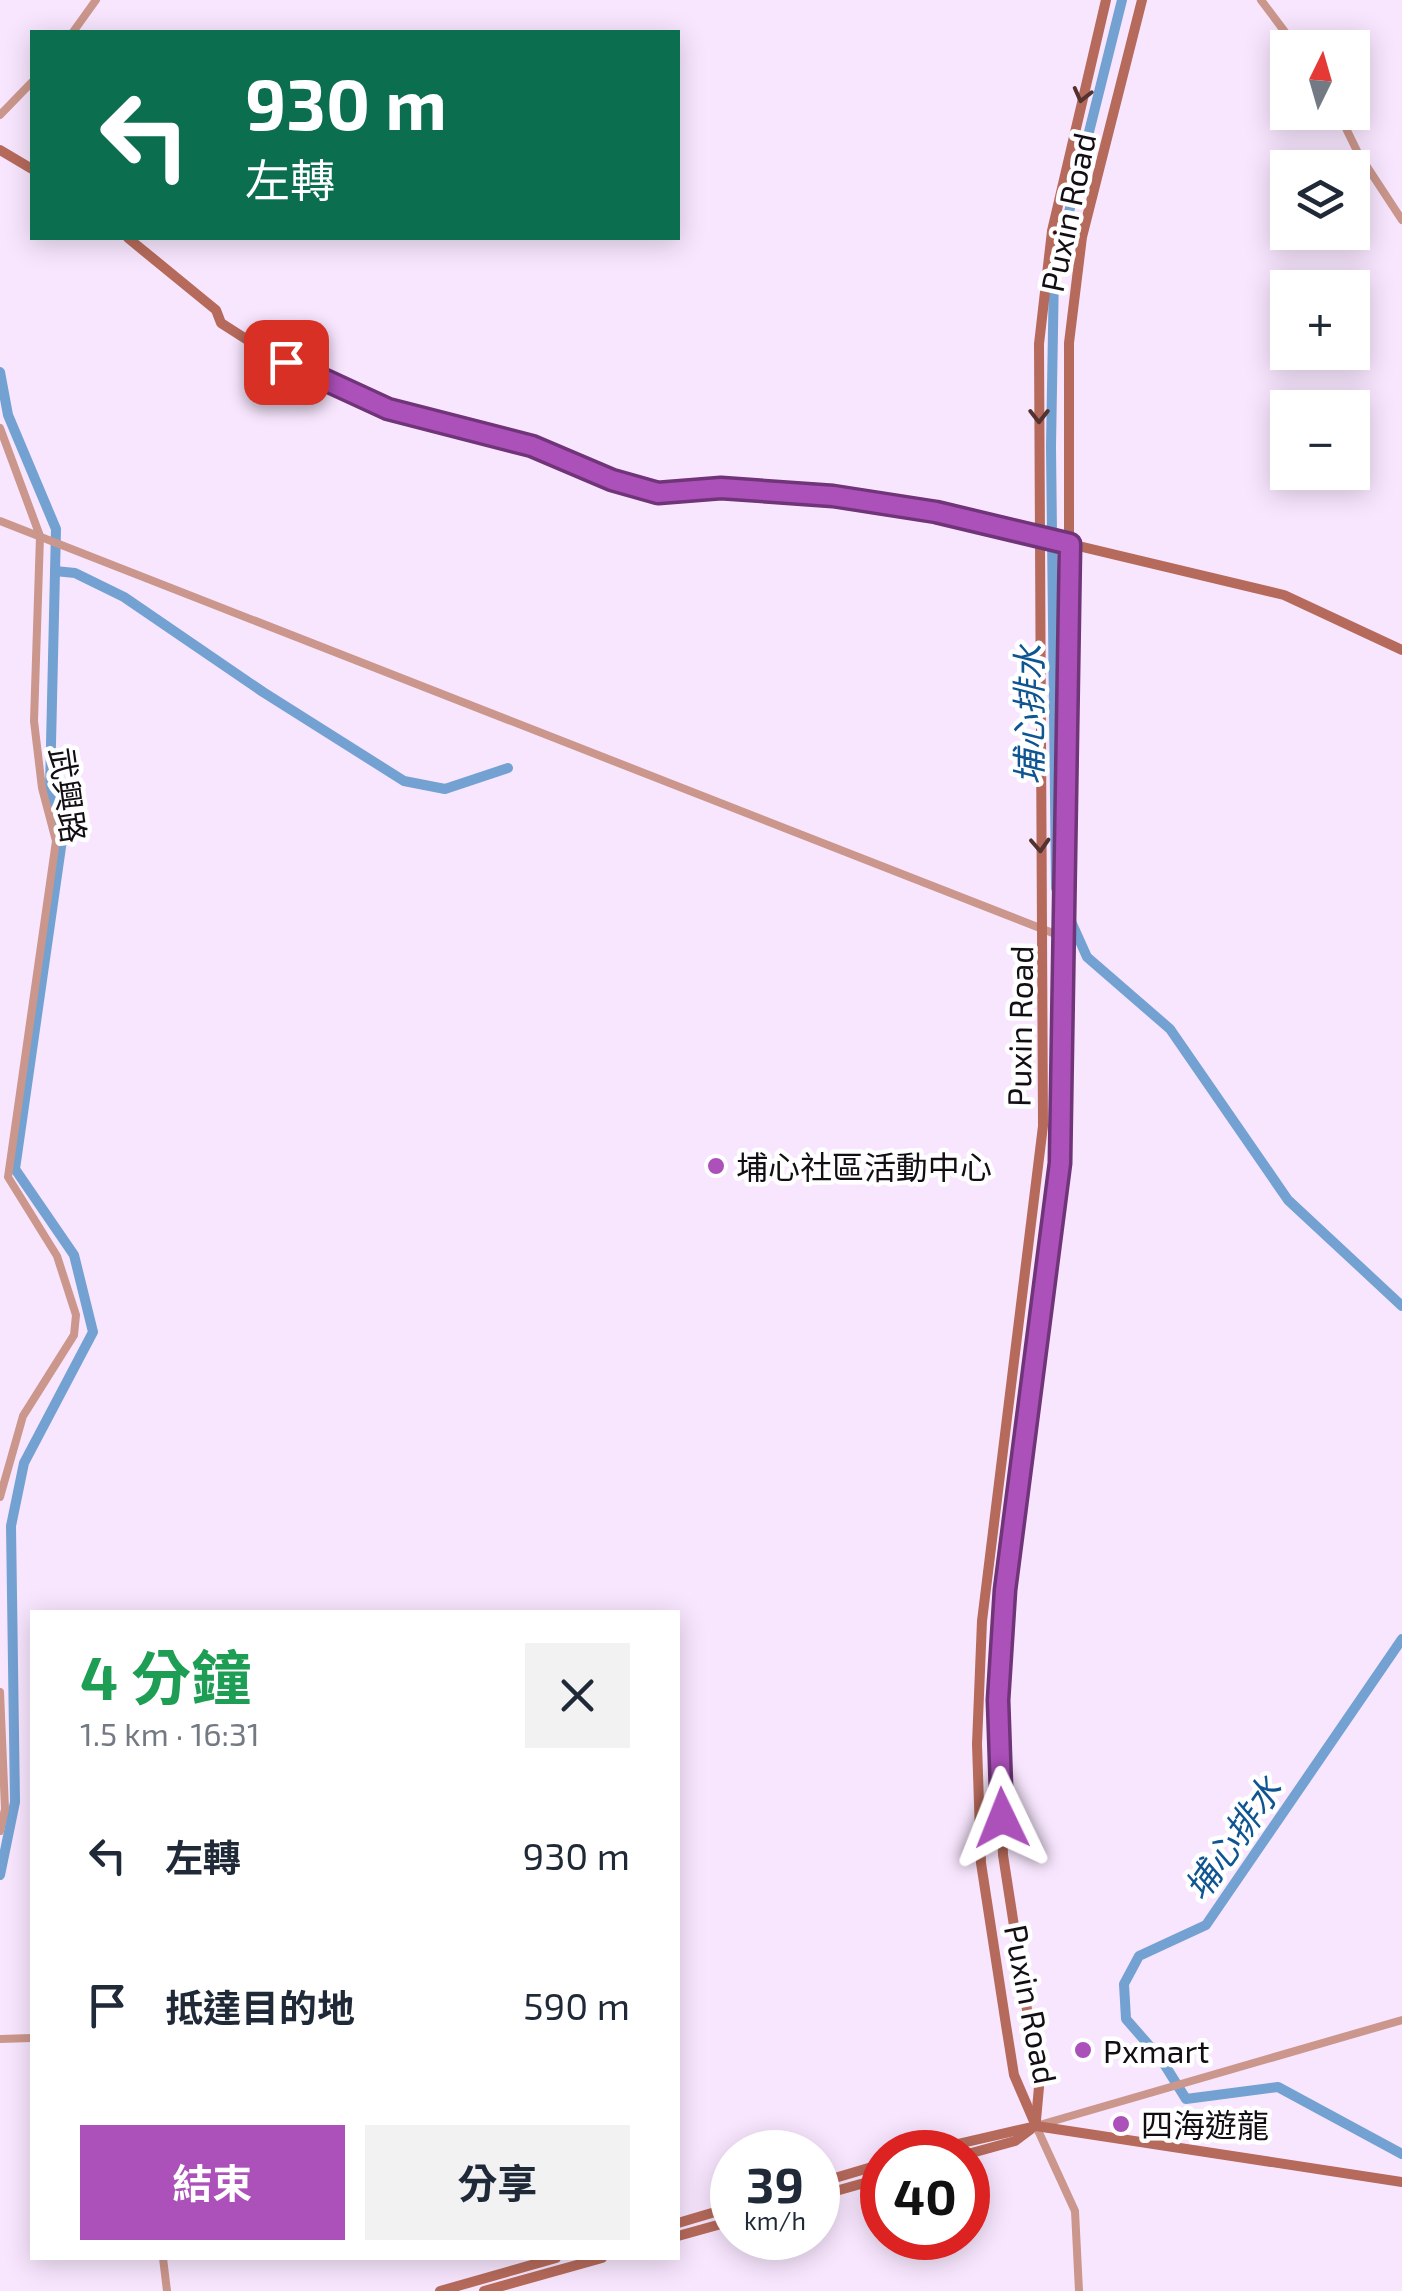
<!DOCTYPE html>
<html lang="zh-TW">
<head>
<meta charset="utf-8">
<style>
	body { margin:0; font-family:"Exo 2","Noto Sans TC",sans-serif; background:#f2f2f3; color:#1f2937; height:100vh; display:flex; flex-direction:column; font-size:38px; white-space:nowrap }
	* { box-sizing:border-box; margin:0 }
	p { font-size:32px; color:#747a83 }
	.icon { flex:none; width:55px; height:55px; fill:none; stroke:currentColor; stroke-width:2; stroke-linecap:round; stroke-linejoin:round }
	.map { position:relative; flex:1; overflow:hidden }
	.panel { position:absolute; left:30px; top:1610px; width:650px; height:650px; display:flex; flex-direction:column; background:#fff; border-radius:0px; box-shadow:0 5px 25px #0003 }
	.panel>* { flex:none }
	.banner { position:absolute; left:30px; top:30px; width:650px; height:210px; border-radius:0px; box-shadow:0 5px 25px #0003; background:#0b6e4f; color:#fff; overflow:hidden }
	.needle { width:65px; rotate:5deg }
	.tools { position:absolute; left:1270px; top:30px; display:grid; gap:20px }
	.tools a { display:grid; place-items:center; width:100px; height:100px; border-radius:0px; background:#fff; box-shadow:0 5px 25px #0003; font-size:50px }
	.speed { position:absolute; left:710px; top:2130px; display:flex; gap:20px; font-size:50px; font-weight:700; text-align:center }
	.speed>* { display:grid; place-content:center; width:130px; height:130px; border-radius:50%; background:#fff; box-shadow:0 5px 25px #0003; line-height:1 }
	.speed small { font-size:25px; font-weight:400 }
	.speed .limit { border:15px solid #d22; background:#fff; color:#111 }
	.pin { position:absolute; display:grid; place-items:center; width:85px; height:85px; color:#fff; margin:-42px; border-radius:20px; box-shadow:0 5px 15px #0006 }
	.me { position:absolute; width:110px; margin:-55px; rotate:358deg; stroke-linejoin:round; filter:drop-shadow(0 0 8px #0008) }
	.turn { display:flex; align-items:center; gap:35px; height:210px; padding:0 50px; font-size:45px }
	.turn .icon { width:130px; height:130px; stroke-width:2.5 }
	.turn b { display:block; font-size:70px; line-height:85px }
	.round { display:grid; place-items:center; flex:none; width:105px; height:105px; border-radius:0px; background:#f2f2f3 }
	.overview { display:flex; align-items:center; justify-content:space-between; height:170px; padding:0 50px }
	h1 { font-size:60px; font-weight:700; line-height:75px; color:#1e9e55 }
	.action { display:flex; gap:20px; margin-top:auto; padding:20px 50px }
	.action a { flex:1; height:115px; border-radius:0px; background:#ac50ba; color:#fff; font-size:40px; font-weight:700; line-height:115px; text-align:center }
	.action a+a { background:#f2f2f3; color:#1f2937 }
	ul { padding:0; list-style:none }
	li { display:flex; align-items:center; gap:30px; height:150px; padding:0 50px }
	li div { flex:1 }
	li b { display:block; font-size:38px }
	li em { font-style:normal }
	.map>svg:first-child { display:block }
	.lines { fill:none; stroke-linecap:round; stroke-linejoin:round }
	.canal { stroke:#73a1d2; stroke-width:10 }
	.street { stroke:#cb968b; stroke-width:8 }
	.secondary { stroke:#b66a5b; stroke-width:10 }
	.oneway { stroke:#543230 }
	.route-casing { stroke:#703479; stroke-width:25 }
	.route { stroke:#ac50ba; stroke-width:18 }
	.poi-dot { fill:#ac50ba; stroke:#fff; stroke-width:4 }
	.labels { text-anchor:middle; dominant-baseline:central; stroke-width:9; stroke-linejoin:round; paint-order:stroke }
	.street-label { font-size:32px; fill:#130d14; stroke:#fff }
	.poi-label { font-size:32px; fill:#130d14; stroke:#fff; text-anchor:start }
	.water-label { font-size:35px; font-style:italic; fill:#0f5591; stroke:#fff }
</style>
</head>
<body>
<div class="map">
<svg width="1402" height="2291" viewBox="0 0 1402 2291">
	<rect width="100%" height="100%" fill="#f8e6fe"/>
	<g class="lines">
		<!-- canal -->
		<g class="canal">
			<polyline points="1122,0 1054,272 1051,446 1056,888 1087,957 1170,1029 1288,1200 1402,1306"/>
			<polyline points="0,372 8,415 56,529 50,787 62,840 15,1169 74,1255 93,1332 24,1463 11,1526 15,1802 0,1875"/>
			<polyline points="55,571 75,573 124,597 263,692 404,781 445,789 508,768"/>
			<polyline points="1402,2154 1278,2087 1186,2099 1161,2059 1126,2019 1124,1984 1139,1956 1206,1925 1402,1639"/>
		</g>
		<!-- street -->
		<g class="street">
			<polyline points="1261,0 1297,48"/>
			<polyline points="73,32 96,0"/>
			<polyline points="1338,112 1358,153 1402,220"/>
			<polyline points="0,115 32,82"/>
			<polyline points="0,428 40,536 34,721 42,788 56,841 8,1177 57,1256 76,1315 74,1335 23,1416 0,1497"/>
			<polyline points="0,521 1063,937"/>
			<polyline points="0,1692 5,1809 0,1831"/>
			<polyline points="0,2039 32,2038"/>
			<polyline points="163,2258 167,2291"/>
			<polyline points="1079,2291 1075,2211 1036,2126 1402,2020"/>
		</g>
		<!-- secondary -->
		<g class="secondary">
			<polyline points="0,150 32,169"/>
			<polyline points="128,238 216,310 221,323 257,346 348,393 388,409 532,446 613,480 659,493 721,487 833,497 936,512 1284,595 1402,650"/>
			<polyline points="1036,2120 1039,2087 1003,1855 999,1701 1005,1590 1061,1163 1069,798 1069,343 1082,237 1142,0"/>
			<polyline points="1036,2126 1014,2075 1006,2025 981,1863 977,1744 982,1621 1043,1126 1039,344 1052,231 1106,0"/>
			<polyline points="923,2152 1036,2126 1402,2182"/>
			<polyline points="968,2154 1015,2141 1031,2129"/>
			<polyline points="818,2183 882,2164"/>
			<polyline points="818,2196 882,2178"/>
			<polyline points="678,2223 732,2207"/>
			<polyline points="678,2236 732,2221"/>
			<polyline points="440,2291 556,2258"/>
			<polyline points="484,2291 602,2258"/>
		</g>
	</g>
	<!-- one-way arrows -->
	<defs><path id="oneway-chevron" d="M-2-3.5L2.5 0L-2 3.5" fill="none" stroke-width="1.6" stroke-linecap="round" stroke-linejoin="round" transform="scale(2.5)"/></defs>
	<g class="oneway">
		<use href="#oneway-chevron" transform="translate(1082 95) rotate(104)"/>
		<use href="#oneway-chevron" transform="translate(1039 416) rotate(90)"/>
		<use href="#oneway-chevron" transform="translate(1040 845) rotate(87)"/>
	</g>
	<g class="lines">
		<defs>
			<polyline id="route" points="286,362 388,409 532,446 612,480 658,493 721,488 833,496 936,512 1070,544 1060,1163 1005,1590 998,1700 1002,1818"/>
		</defs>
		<!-- route casing -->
		<use href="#route" class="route-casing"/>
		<!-- route -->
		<use href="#route" class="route"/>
	</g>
	<!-- markers -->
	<g class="poi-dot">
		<circle cx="716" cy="1166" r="10"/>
		<circle cx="1083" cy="2050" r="10"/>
		<circle cx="1121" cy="2124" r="10"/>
	</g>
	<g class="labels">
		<!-- street labels -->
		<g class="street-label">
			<text transform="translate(1067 212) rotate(-78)">Puxin Road</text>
			<text transform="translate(69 795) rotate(82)">武興路</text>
			<text transform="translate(1019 1026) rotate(-89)">Puxin Road</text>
			<text transform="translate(1032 2004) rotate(79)">Puxin Road</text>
		</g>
		<!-- poi labels -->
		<g class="poi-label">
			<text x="736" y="1166">埔心社區活動中心</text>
			<text x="1103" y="2050">Pxmart</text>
			<text x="1141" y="2124">四海遊龍</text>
		</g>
		<!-- water labels -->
		<g class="water-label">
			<text transform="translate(1028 715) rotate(-90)">埔心排水</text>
			<text transform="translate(1232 1838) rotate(-55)">埔心排水</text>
		</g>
	</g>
</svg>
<div class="tools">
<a><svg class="needle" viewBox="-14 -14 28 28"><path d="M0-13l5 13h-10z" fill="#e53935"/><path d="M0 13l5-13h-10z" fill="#747a83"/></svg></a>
<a><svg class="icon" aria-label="layers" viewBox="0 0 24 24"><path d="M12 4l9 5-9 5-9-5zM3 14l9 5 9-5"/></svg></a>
<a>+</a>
<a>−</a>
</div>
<div class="speed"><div>39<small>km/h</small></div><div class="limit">40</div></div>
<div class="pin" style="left:286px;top:362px;background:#d93025"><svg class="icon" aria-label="arrive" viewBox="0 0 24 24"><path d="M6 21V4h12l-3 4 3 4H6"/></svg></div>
<svg class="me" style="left:1002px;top:1818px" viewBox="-20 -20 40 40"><path d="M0-17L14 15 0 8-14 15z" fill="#ac50ba" stroke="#fff" stroke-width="4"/></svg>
<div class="banner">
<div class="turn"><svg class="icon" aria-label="left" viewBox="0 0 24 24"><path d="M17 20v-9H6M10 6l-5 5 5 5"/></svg><div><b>930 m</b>左轉</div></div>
</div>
<section class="panel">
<div class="overview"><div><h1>4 分鐘</h1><p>1.5 km · 16:31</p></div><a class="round"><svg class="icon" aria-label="close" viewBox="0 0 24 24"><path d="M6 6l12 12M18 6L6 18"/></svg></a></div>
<ul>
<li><svg class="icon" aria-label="left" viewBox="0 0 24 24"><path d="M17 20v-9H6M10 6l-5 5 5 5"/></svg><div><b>左轉</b></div><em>930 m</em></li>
<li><svg class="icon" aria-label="arrive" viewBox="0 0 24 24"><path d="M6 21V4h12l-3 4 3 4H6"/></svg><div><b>抵達目的地</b></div><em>590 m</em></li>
</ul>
<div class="action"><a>結束</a><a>分享</a></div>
</section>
</div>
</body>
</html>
